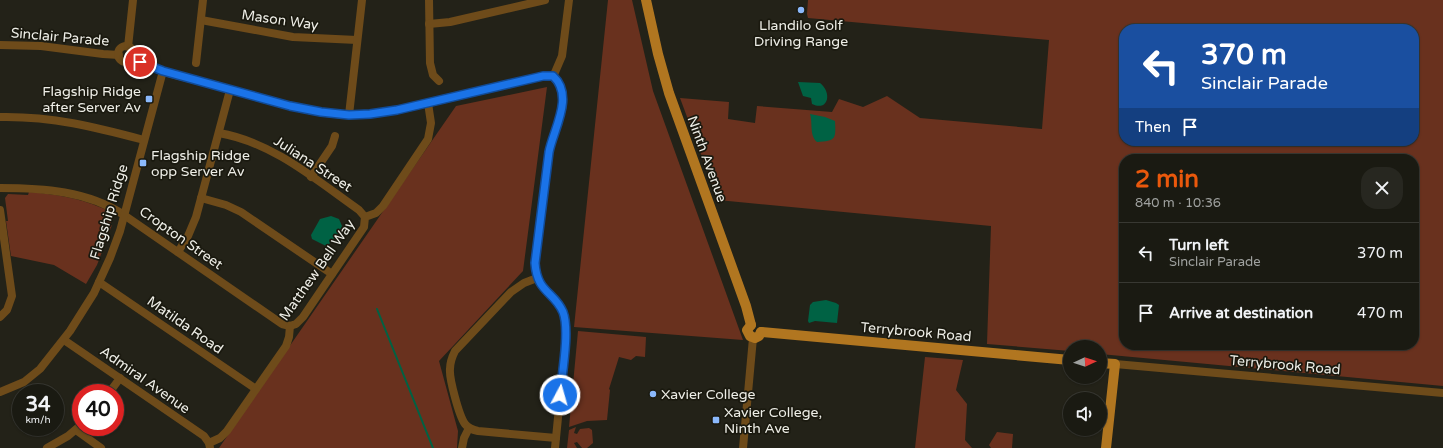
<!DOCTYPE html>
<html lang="en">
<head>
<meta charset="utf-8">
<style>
	body { margin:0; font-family:"Varela Round",sans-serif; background:#272720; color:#f1f3f6; height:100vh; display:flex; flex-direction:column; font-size:15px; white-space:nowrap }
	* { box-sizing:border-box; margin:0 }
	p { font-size:13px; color:#9fa19f }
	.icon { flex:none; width:22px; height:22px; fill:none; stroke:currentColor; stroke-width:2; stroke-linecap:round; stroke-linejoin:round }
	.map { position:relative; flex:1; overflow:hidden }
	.details { position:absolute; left:1119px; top:154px; width:300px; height:196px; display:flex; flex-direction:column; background:#1a1a12; border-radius:16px; box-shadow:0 1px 3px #0004,0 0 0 1px #383832 }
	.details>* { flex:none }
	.guide { position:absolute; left:1119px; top:24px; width:300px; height:122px; border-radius:16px; box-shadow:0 1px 3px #0004,0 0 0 1px #383832; background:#1a4fa0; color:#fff; overflow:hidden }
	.needle { width:26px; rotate:87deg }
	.fabs { position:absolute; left:1063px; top:340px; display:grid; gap:8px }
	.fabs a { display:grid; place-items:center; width:44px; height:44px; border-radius:50%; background:#1a1a12; box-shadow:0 1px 3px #0004,0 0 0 1px #383832; font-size:20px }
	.speed { position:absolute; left:12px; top:384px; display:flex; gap:8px; font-size:20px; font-weight:700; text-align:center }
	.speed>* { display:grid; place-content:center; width:52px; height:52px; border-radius:50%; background:#1a1a12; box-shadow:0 1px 3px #0004,0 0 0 1px #383832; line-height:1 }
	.speed small { font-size:10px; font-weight:400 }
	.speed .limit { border:6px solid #d22; background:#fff; color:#111 }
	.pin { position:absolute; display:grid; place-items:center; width:34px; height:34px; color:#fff; margin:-17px; border:2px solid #fff; border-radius:50%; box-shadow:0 1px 4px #0007 }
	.me { position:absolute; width:44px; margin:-22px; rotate:6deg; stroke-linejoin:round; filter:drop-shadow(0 0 3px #0008) }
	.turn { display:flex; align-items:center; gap:14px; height:84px; padding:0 16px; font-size:18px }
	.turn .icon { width:52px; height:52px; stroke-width:2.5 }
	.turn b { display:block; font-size:28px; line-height:34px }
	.then { display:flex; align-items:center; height:38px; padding:0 16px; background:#0003; gap:8px; font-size:15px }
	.round { display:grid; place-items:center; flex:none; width:42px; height:42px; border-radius:16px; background:#272720 }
	.headline { display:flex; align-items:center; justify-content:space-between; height:68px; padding:0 16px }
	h1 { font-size:24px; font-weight:800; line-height:30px; color:#ea580c }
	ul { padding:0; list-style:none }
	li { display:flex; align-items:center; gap:12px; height:60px; padding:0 16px; border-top:1px solid #383832 }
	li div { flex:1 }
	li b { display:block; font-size:15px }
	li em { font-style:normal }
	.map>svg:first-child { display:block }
	.green { fill:#69311e; fill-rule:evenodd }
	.water { fill:#006244 }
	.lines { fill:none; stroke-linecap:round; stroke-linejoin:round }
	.stream { stroke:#006244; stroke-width:2 }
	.minor { stroke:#6e4b1a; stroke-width:8 }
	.major { stroke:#b17620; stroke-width:10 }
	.route-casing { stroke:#114b97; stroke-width:10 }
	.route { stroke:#1a73e8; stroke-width:7 }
	.poi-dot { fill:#8bb9fc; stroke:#1a190f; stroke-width:1.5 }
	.labels { text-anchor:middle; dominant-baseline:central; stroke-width:3.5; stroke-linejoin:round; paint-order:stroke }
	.street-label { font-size:14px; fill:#eeeee7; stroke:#1a190f }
	.poi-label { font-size:14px; fill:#eeeee7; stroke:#1a190f; text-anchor:start }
</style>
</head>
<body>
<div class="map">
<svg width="1443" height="448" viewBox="0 0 1443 448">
	<rect width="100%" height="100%" fill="#232218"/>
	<!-- green -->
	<g class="green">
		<polygon points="608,0 632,0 653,91 743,340 574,327"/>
		<path d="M 808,0 L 1443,0 L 1443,386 L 1100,354 L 1100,347 L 1070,347 L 1070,351 L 987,344 L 991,226 L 718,200 L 680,98 L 729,102 L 728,119 L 755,123 L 757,106 L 832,112 L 839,99 L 863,107 L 887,96 L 920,118 L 1042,129 L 1049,40 L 808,18 L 807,14 ZM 1124,29 L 1414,29 L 1414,141 L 1124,141 ZM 1124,159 L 1414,159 L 1414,345 L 1124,345 Z"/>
		<polygon points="547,87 523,271 439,361 458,431 457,448 219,448 456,106"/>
		<path d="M 29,192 C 54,194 79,198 102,208 C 104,209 108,210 110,212 C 113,214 113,217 113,220 L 112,220 L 110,225 L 112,225 L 97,265 L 86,284 L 54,265 L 11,256 L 6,221 L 8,221 L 5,198 L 8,194 L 28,195 Z"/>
		<polygon points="578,331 646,337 645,357 636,356 631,360 619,357 609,389 610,390 607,420 587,421 569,427"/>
		<polygon points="925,357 963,360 956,390 967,404 965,440 972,448 915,448"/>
		<polygon points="576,427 574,433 577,434 580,429 589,428 592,430 593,443 587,448 582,448 577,442 574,443 577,448 567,448 569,430"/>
		<polygon points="997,432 1013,434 1012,448 991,448 989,445"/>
	</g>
	<!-- water -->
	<g class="water">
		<path d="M 798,82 L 820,83 C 832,92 829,112 812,104 L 811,98 L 803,96 Z"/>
		<path d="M 810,114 L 825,117 L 835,121 C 836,139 836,141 817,142 C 809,135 813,123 810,114 Z"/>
		<path d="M 331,216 L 339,219 L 342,226 L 338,236 C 332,238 331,244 326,246 L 312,239 L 311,235 L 320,219 Z"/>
		<polygon points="826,300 836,303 839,305 837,323 815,321 809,323 808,321 810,305 813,302"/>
	</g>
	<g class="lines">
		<!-- stream -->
		<polyline class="stream" points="377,309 433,448"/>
		<!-- minor -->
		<g class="minor">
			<polyline points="429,0 430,63 433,75 439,81"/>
			<polyline points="201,20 293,37 357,40"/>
			<polyline points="429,24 450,22 545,0"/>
			<polyline points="0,45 41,46 103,54 119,55"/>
			<circle cx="126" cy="54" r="8"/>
			<polyline points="128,47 133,0"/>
			<path d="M 133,58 C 156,73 193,79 219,86 C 261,98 306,114 350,115 C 382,115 414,106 445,99 C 478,91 510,84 543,76 L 553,77 C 576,96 553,130 549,152 L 535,263 C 536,292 551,289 562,309 C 566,318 566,327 566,337 L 555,448"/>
			<polyline points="196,63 203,0"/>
			<polyline points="553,77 562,56 569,0"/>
			<polyline points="349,115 362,0"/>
			<path d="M 0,117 C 52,116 95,127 144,140"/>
			<path d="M 219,133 C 272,142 315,179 359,210 L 365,217"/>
			<polyline points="311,177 332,146 335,136"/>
			<path d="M 0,188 C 43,188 88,191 124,215 L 282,324 L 290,326"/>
			<polyline points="201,198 226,205 241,212 332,274"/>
			<polyline points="0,210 12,296 7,310 0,317"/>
			<polyline points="178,252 188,236 196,217 230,90"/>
			<path d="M 537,278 L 524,283 L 511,292 L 455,351 C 452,357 450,362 450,369 C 449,378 459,416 465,424 C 468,428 473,430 478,431 L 556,438"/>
			<polyline points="99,282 256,389"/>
			<polyline points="64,340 204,436 209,443"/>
			<polyline points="1115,364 1443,393"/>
			<polyline points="0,392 24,382 40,369 70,331 94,293 110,258 120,231 163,71"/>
			<polyline points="109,393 120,378"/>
			<polyline points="76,430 101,448"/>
			<polyline points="47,448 68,436 81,425"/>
			<polyline points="210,448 209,443 220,438 227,431 286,346 289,337 290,326 296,324 303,317 364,227 365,217 376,213 383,206 428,139 431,123 428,103"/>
			<polyline points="462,448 464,438 469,428"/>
			<polyline points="743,448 753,338"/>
		</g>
		<!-- major -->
		<g class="major">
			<polyline points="646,0 658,54 669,93 746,306 751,325"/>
			<polyline points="751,325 747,330 750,336 755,338 759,336 761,332"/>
			<polyline points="761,332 1070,360"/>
			<polyline points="1100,363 1115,364 1106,448"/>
		</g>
	</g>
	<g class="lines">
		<defs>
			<path id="route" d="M 140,62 L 163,71 L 290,106 L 321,112 L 349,115 L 370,114 L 397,110 L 543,76 L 553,76 C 575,96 553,130 549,152 L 535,263 C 537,293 554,291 563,312 C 570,330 562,374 560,395"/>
		</defs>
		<!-- route casing -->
		<use href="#route" class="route-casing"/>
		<!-- route -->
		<use href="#route" class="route"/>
	</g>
	<!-- markers -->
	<g class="poi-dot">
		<circle cx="801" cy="10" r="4"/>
		<rect x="145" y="95" width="8" height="8" rx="2"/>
		<rect x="139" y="159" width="8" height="8" rx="2"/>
		<circle cx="653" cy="394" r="4"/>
		<rect x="712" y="416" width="8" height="8" rx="2"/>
	</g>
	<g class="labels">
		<!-- street labels -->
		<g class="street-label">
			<text transform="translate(280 20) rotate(8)">Mason Way</text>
			<text transform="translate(60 37) rotate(5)">Sinclair Parade</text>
			<text transform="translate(707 159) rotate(70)">Ninth Avenue</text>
			<text transform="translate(313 164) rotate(33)">Juliana Street</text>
			<text transform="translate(109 212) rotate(-73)">Flagship Ridge</text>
			<text transform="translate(181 238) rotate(35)">Cropton Street</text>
			<text transform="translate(317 270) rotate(-55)">Matthew Bell Way</text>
			<text transform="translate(185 325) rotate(35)">Matilda Road</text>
			<text transform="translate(916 332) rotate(5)">Terrybrook Road</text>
			<text transform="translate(1285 365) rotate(5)">Terrybrook Road</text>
			<text transform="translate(145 380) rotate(35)">Admiral Avenue</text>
		</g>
		<!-- poi labels -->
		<g class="poi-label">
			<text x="801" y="25" text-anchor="middle">Llandilo Golf<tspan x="801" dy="16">Driving Range</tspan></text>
			<text x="141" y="91" text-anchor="end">Flagship Ridge<tspan x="141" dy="16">after Server Av</tspan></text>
			<text x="151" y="155">Flagship Ridge<tspan x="151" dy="16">opp Server Av</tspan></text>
			<text x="661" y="394">Xavier College</text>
			<text x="724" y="412">Xavier College,<tspan x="724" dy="16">Ninth Ave</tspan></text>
		</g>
	</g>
</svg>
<div class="fabs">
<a><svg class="needle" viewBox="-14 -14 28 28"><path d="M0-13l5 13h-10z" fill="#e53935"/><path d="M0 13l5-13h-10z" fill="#9fa19f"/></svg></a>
<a><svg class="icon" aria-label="sound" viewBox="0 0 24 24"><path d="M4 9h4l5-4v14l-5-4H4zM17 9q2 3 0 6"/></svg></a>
</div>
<div class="speed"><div>34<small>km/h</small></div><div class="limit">40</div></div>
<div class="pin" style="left:140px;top:62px;background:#d93025"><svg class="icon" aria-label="arrive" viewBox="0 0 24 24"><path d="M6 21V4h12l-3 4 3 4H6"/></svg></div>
<svg class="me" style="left:560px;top:395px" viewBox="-20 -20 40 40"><circle r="17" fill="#1a73e8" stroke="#fff" stroke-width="3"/><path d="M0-11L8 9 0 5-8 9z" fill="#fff"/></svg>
<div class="guide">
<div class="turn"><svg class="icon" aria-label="left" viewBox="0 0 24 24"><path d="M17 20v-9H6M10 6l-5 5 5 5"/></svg><div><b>370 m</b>Sinclair Parade</div></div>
<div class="then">Then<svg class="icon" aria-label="arrive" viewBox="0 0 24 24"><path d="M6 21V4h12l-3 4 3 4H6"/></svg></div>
</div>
<section class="details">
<div class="headline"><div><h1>2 min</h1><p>840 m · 10:36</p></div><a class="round"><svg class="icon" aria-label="close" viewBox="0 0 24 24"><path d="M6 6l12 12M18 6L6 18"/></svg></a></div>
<ul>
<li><svg class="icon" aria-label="left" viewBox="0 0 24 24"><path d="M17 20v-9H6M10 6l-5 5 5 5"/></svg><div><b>Turn left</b><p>Sinclair Parade</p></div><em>370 m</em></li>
<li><svg class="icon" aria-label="arrive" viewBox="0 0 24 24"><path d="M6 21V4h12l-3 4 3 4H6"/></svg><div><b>Arrive at destination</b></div><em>470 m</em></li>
</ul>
</section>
</div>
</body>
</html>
